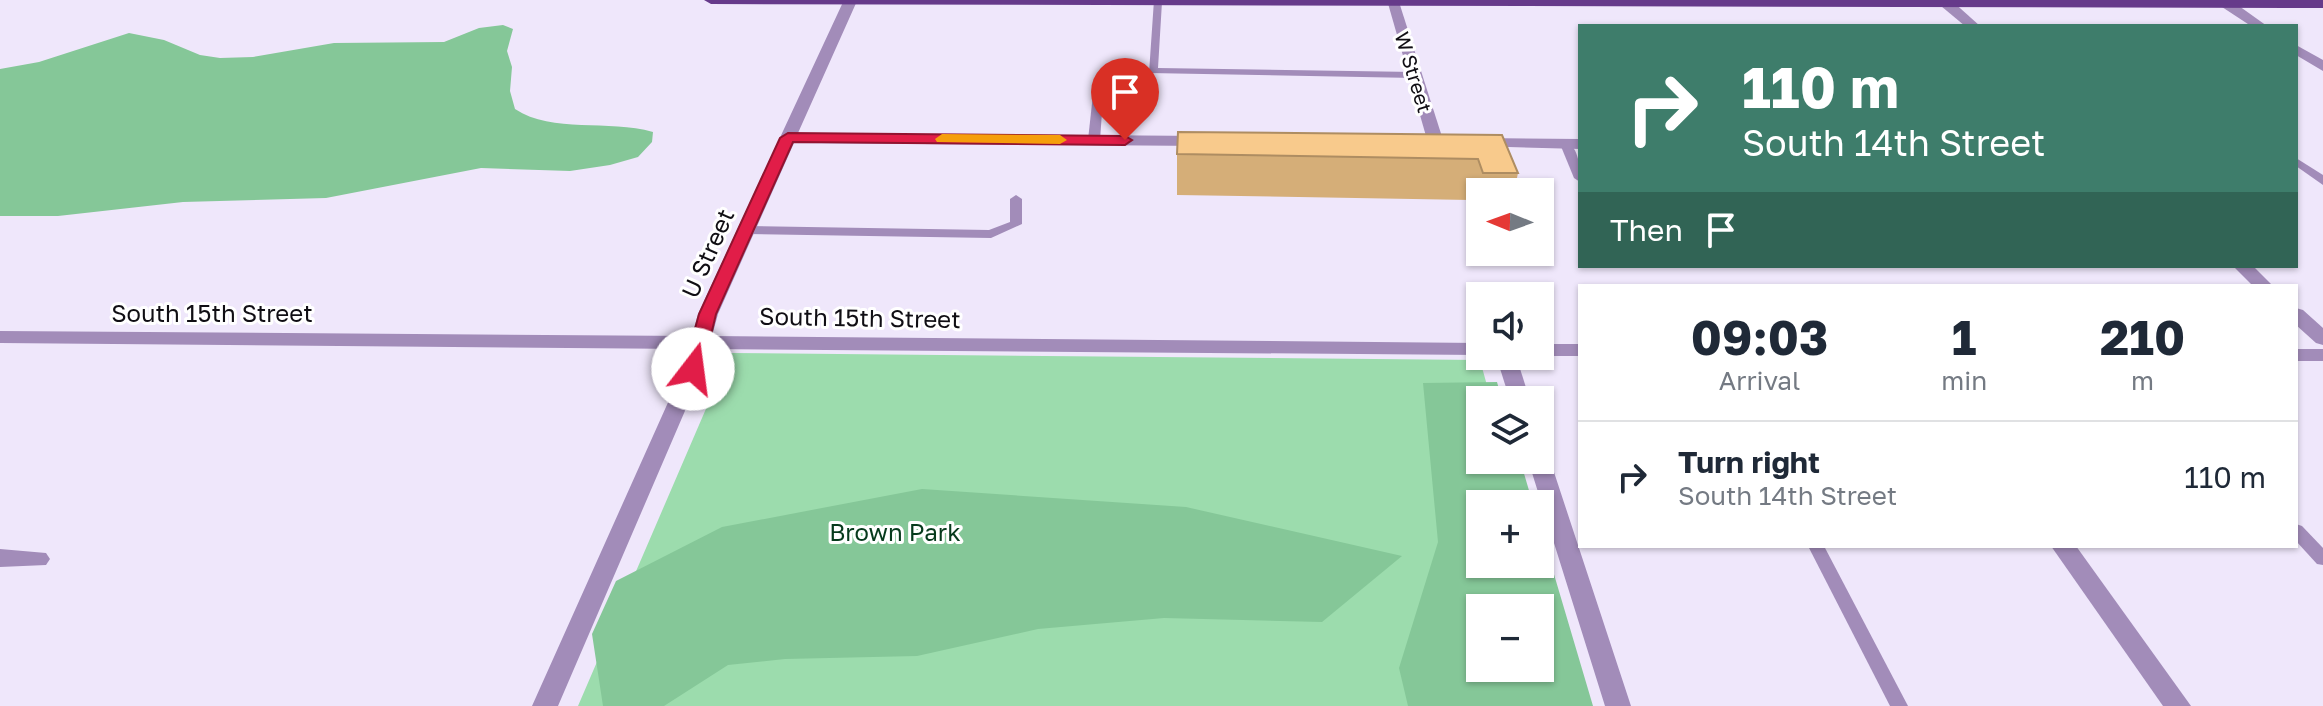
<!DOCTYPE html>
<html lang="en">
<head>
<meta charset="utf-8">
<style>
	body { margin:0; font-family:"Golos Text",sans-serif; background:#f6f6f7; color:#1f2937; height:100vh; display:flex; flex-direction:column; font-size:30px; white-space:nowrap }
	* { box-sizing:border-box; margin:0 }
	p { font-size:26px; color:#747a83 }
	.icon { flex:none; width:44px; height:44px; fill:none; stroke:currentColor; stroke-width:2; stroke-linecap:round; stroke-linejoin:round }
	.map { position:relative; flex:1; overflow:hidden }
	.sheet { position:absolute; left:1578px; top:284px; width:720px; height:264px; display:flex; flex-direction:column; background:#fff; border-radius:0px; box-shadow:0 2px 6px #0004 }
	.sheet>* { flex:none }
	.hud { position:absolute; left:1578px; top:24px; width:720px; height:244px; border-radius:0px; box-shadow:0 2px 6px #0004; background:#3e7d6b; color:#fff; overflow:hidden }
	.needle { width:52px; rotate:271deg }
	.fabs { position:absolute; left:1466px; top:178px; display:grid; gap:16px }
	.fabs a { display:grid; place-items:center; width:88px; height:88px; border-radius:0px; background:#fff; box-shadow:0 2px 6px #0004; font-size:40px }
	.pin { position:absolute; display:grid; place-items:center; width:68px; height:68px; color:#fff; margin:-82px -34px; border-radius:50% 50% 50% 0; rotate:-45deg; box-shadow:0 0 8px #0007 }
	.pin .icon { rotate:45deg }
	.me { position:absolute; width:88px; margin:-44px; rotate:15deg; stroke-linejoin:round; filter:drop-shadow(0 0 6px #0008) }
	.turn { display:flex; align-items:center; gap:28px; height:168px; padding:0 32px; font-size:36px }
	.turn .icon { width:104px; height:104px; stroke-width:2.5 }
	.turn b { display:block; font-size:56px; line-height:68px }
	.then { display:flex; align-items:center; height:76px; padding:0 32px; background:#0003; gap:16px; font-size:30px }
	.eta { display:flex; justify-content:space-evenly; align-items:center; height:136px; text-align:center }
	.eta b { font-size:48px; font-weight:700; line-height:56px }
	ul { padding:0; list-style:none }
	li { display:flex; align-items:center; gap:24px; height:112px; padding:0 32px; border-top:2px solid #e0e1e3 }
	li div { flex:1 }
	li b { display:block; font-size:30px }
	li em { font-style:normal }
	.map>svg:first-child { display:block }
	.green { fill:#9cdcad; fill-rule:evenodd }
	.forest { fill:#85c798; fill-rule:evenodd }
	.lines { fill:none; stroke-linecap:round; stroke-linejoin:round }
	.service { fill:#a28cb9; fill-rule:evenodd }
	.minor { fill:#a28cb9; fill-rule:evenodd }
	.primary { fill:#663a8a; fill-rule:evenodd }
	.wall { fill:#d5ae78 }
	.building { fill:#f8ca8c; stroke:#ae8d62; stroke-width:2 }
	.route { fill:#e11d48; stroke:#92132f; stroke-width:2 }
	.slow { fill:#f59e0b }
	.labels { text-anchor:middle; dominant-baseline:central; stroke-width:6; stroke-linejoin:round; paint-order:stroke }
	.far-street-label { font-size:20px; fill:#100e14; stroke:#fff }
	.street-label { font-size:24px; fill:#100e14; stroke:#fff }
	.park-label { font-size:24px; fill:#063a1c; stroke:#fff }
</style>
</head>
<body>
<div class="map">
<svg width="2323" height="706" viewBox="0 0 2323 706">
	<rect width="100%" height="100%" fill="#efe7fb"/>
	<!-- green -->
	<path class="green" d="M 730,353 L 1480,360 L 1491,400 L 1480,400 L 1480,564 L 1538,564 L 1579,706 L 578,706 ZM 1480,608 L 1540,608 L 1540,668 L 1480,668 Z"/>
	<!-- forest -->
	<g class="forest">
		<path d="M 503,25 L 513,29 L 507,51 L 512,67 L 510,91 L 515,109 C 553,134 608,119 653,132 L 652,142 L 638,157 L 610,165 L 570,171 L 481,168 L 326,198 L 183,202 L 58,216 L 0,216 L 0,69 L 39,62 L 129,33 L 164,40 L 200,55 L 220,58 L 253,57 L 334,43 L 444,42 L 479,28 Z"/>
		<path d="M 1497,382 L 1502,400 L 1480,400 L 1480,460 L 1520,460 L 1533,504 L 1480,504 L 1480,564 L 1540,564 L 1540,527 L 1593,706 L 1408,706 L 1399,668 L 1438,542 L 1423,383 ZM 1480,608 L 1540,608 L 1540,668 L 1480,668 Z"/>
		<polygon points="922,489 1186,507 1402,556 1322,622 1164,618 1038,629 917,656 785,659 728,665 664,706 603,706 592,634 616,581 722,527"/>
	</g>
	<g class="lines">
		<!-- service -->
		<g class="service">
			<polygon points="1154,0 1162,2 1158,68 1415,72 1420,75 1415,78 1149,73"/>
			<polygon points="1099,82 1104,85 1100,140 1094,143 1088,140 1094,85"/>
			<path d="M 1566,141 C 1579,148 1580,167 1580,182 L 1574,178 L 1560,144 Z"/>
			<polygon points="2296,158 2323,175 2323,185 2296,166"/>
			<polygon points="1016,195 1022,199 1022,224 991,238 746,234 740,230 746,226 989,230 1010,222 1010,199"/>
			<polygon points="2296,524 2302,526 2323,548 2323,565 2317,564 2296,541"/>
			<polygon points="1808,546 1824,546 1908,706 1890,706"/>
		</g>
		<!-- minor -->
		<g class="minor">
			<polygon points="844,0 857,1 798,133 1204,136 1212,141 1204,146 794,143 718,314 712,336 1480,343 1480,355 708,349 703,369 558,706 532,706 683,369 689,349 0,343 0,331 692,336 698,314"/>
			<polygon points="1387,0 1399,2 1444,143 1442,146 1430,146 1428,143"/>
			<polygon points="1942,0 1951,0 1980,26 1965,26 1941,6"/>
			<polygon points="2222,1 2232,1 2267,26 2251,26 2222,7"/>
			<polygon points="2296,45 2323,60 2323,71 2296,55"/>
			<polygon points="1480,138 1580,139 1580,149 1474,146 1474,140"/>
			<polygon points="2233,266 2253,266 2273,286 2253,286"/>
			<polygon points="2296,308 2303,310 2323,328 2323,345 2316,343 2296,325"/>
			<polygon points="1540,344 1580,344 1580,356 1539,356"/>
			<rect x="2296" y="349" width="27" height="12"/>
			<polygon points="1496,356 1516,356 1530,400 1510,400"/>
			<polygon points="1540,452 1547,454 1550,460 1631,706 1605,706 1528,460 1540,460"/>
			<polygon points="2051,546 2076,546 2191,706 2163,706"/>
			<polygon points="0,549 46,553 50,559 46,565 0,567"/>
		</g>
		<!-- primary -->
		<polygon class="primary" points="704,0 2323,0 2323,8 711,4"/>
	</g>
	<!-- wall -->
	<polygon class="wall" points="1502,135 1518,173 1514,192 1480,192 1480,214 1475,214 1470,200 1177,195 1177,154"/>
	<!-- building -->
	<polygon class="building" points="1178,132 1502,135 1518,173 1483,173 1478,159 1177,154"/>
	<!-- route -->
	<polygon class="route" points="788,133 1125,136 1132,140 1125,145 793,142 716,314 703,369 693,375 687,373 684,369 699,314 780,138"/>
	<!-- slow -->
	<polygon class="slow" points="942,134 1060,135 1067,140 1060,144 937,142 935,139"/>
	<g class="labels">
		<!-- far-street labels -->
		<g class="far-street-label">
			<text transform="translate(1414 72) rotate(73)">W Street</text>
		</g>
		<!-- street labels -->
		<g class="street-label">
			<text transform="translate(707 253) rotate(-66)">U Street</text>
			<text x="212" y="312">South 15th Street</text>
			<text transform="translate(860 317) rotate(1)">South 15th Street</text>
		</g>
		<!-- park labels -->
		<g class="park-label">
			<text x="895" y="531">Brown Park</text>
		</g>
	</g>
</svg>
<div class="fabs">
<a><svg class="needle" viewBox="-14 -14 28 28"><path d="M0-13l5 13h-10z" fill="#e53935"/><path d="M0 13l5-13h-10z" fill="#747a83"/></svg></a>
<a><svg class="icon" aria-label="sound" viewBox="0 0 24 24"><path d="M4 9h4l5-4v14l-5-4H4zM17 9q2 3 0 6"/></svg></a>
<a><svg class="icon" aria-label="layers" viewBox="0 0 24 24"><path d="M12 4l9 5-9 5-9-5zM3 14l9 5 9-5"/></svg></a>
<a>+</a>
<a>−</a>
</div>
<div class="pin" style="left:1125px;top:140px;background:#d93025"><svg class="icon" aria-label="arrive" viewBox="0 0 24 24"><path d="M6 21V4h12l-3 4 3 4H6"/></svg></div>
<svg class="me" style="left:693px;top:369px" viewBox="-20 -20 40 40"><circle r="19" fill="#fff"/><path d="M0-13L10 11 0 6-10 11z" fill="#e11d48"/></svg>
<div class="hud">
<div class="turn"><svg class="icon" aria-label="right" viewBox="0 0 24 24"><path d="M7 20v-9h11M14 6l5 5-5 5"/></svg><div><b>110 m</b>South 14th Street</div></div>
<div class="then">Then<svg class="icon" aria-label="arrive" viewBox="0 0 24 24"><path d="M6 21V4h12l-3 4 3 4H6"/></svg></div>
</div>
<section class="sheet">
<div class="eta">
<div><b>09:03</b><p>Arrival</p></div>
<div><b>1</b><p>min</p></div>
<div><b>210</b><p>m</p></div>
</div>
<ul>
<li><svg class="icon" aria-label="right" viewBox="0 0 24 24"><path d="M7 20v-9h11M14 6l5 5-5 5"/></svg><div><b>Turn right</b><p>South 14th Street</p></div><em>110 m</em></li>
</ul>
</section>
</div>
</body>
</html>
